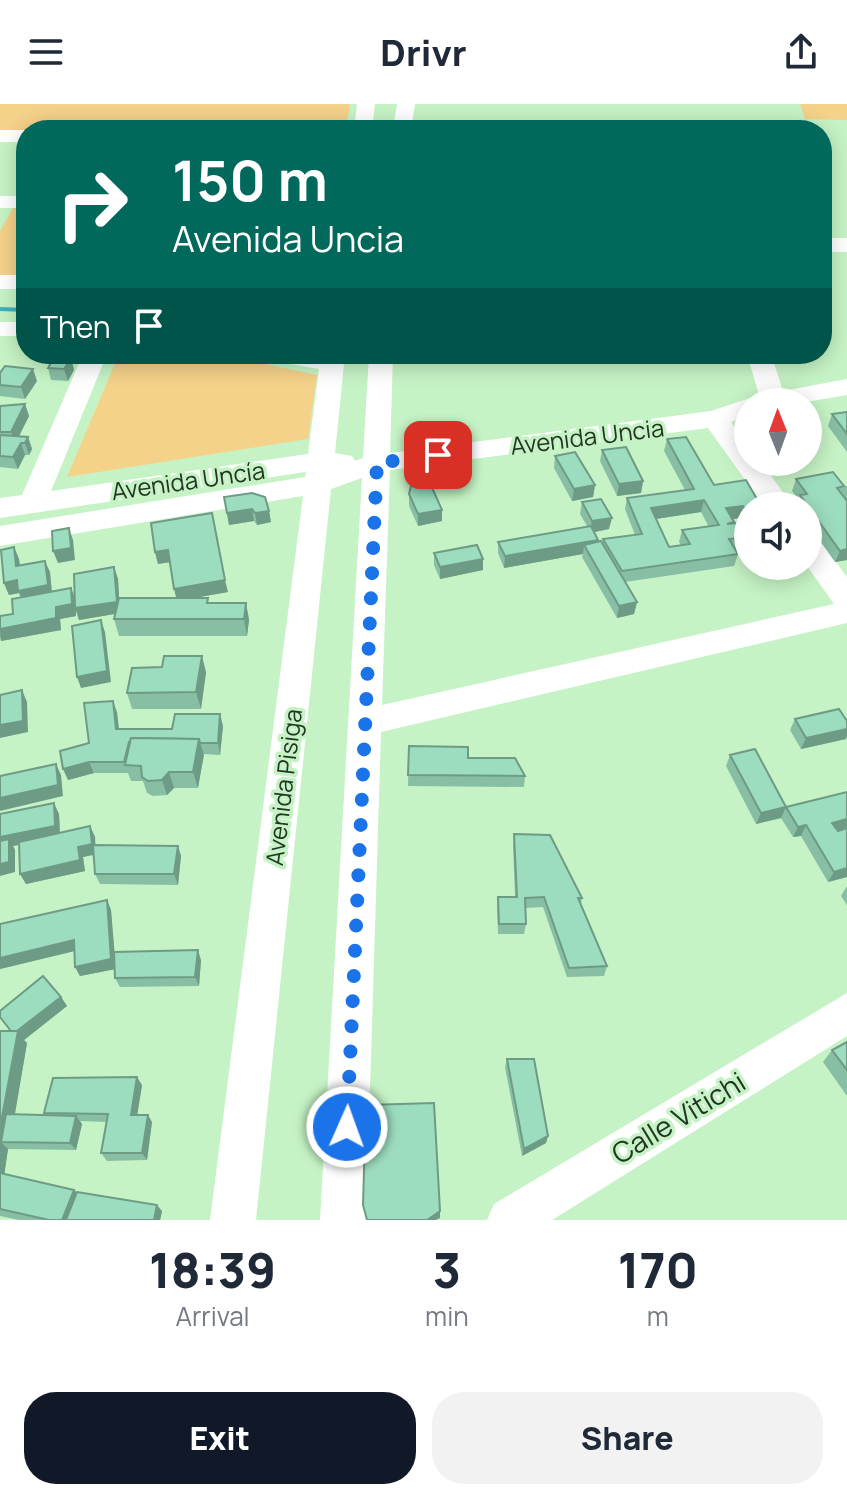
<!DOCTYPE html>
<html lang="en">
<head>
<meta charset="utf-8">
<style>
	body { margin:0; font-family:Manrope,sans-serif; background:#f2f2f3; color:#1f2937; height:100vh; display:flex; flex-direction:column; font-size:30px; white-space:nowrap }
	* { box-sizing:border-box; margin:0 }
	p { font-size:26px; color:#747a83 }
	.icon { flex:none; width:44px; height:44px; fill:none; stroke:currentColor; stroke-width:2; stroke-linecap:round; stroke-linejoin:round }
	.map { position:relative; height:1116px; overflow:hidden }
	.drawer { display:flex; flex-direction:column; background:#fff; flex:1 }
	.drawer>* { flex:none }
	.guide { position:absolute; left:16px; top:16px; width:816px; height:244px; border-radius:32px; box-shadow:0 4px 20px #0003; background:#00695c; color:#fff; overflow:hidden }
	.needle { width:52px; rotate:359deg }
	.tools { position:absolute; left:734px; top:284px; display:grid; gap:16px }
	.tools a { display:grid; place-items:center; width:88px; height:88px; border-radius:50%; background:#fff; box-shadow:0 4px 20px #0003; font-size:40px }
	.pin { position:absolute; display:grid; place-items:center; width:68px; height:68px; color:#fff; margin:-34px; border-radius:16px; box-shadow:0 4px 12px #0006 }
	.me { position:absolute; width:88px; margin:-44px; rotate:2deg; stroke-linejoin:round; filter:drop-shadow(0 0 6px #0008) }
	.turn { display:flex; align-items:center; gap:28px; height:168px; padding:0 24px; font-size:36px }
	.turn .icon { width:104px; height:104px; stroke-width:2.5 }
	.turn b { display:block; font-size:56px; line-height:68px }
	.then { display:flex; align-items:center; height:76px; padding:0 24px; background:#0003; gap:16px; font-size:30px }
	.eta { display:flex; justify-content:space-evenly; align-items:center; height:136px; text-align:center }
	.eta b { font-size:48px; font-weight:800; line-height:56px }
	.primary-button { display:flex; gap:16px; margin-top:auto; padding:16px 24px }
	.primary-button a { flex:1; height:92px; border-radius:32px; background:#111827; color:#fff; font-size:32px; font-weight:800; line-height:92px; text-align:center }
	.primary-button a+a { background:#f2f2f3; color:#1f2937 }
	header { display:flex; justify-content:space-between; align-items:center; height:104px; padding:0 24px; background:#fff; font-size:36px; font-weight:800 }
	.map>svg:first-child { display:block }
	.green { fill:#f5d28a }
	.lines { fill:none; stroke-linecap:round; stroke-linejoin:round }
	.stream { fill:#3eb1bd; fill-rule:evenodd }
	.minor { fill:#fff; fill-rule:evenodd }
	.wall { fill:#87bea4; fill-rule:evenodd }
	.shaded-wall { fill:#6e9b86 }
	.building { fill:#9dddbf; stroke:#6e9b86; stroke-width:2; fill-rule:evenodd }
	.route { stroke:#1a73e8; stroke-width:14; stroke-dasharray:0 25.2 }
	.labels { text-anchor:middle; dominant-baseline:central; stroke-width:7; stroke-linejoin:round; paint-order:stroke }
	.street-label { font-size:24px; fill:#233523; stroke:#c6f3c5 }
	.near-street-label { font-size:28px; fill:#233523; stroke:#c6f3c5 }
</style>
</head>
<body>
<header><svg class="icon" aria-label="menu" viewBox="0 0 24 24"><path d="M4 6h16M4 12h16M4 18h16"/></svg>Drivr<svg class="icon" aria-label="share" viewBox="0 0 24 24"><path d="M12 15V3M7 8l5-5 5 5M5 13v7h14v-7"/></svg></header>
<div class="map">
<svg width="847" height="1116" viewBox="0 0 847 1116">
	<rect width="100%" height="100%" fill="#c6f3c5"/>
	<!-- green -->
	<g class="green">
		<polygon points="0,0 350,0 346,26 0,26"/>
		<polygon points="800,0 847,0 847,16 805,15"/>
		<polygon points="13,104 26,104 26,171 0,171 0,127"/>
		<polygon points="119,250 217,250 317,271 308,335 67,373"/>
	</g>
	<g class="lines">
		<!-- stream -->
		<polygon class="stream" points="0,203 26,204 26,208 0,207"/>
		<!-- minor -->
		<g class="minor">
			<polygon points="357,0 375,0 372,26 354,26"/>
			<polygon points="397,0 415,0 411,26 393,26"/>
			<rect x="0" y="26" width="26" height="12"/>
			<rect x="0" y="92" width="26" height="12"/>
			<rect x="822" y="134" width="25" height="14"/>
			<rect x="0" y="171" width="26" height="14"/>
			<rect x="0" y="218" width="26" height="14"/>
			<polygon points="83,250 107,250 51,387 308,350 319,265 262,255 259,250 345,250 335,349 352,352 355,357 363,354 369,250 393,250 390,349 711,307 759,291 747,250 771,250 783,287 847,275 847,291 806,298 748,298 748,312 731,318 748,341 748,358 761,358 793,402 764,402 708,324 390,366 382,601 834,500 807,462 808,431 818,434 847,473 847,519 381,628 366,1116 320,1116 362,374 331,385 256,1116 210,1116 303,392 0,442 0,422 305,373 306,368 0,414 0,394 22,391"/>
			<polygon points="847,889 847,932 552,1116 487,1116 494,1100"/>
		</g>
	</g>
	<!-- wall -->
	<g class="wall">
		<polygon points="71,254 74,266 68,277 51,276 48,264"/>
		<polygon points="0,269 37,277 25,295 0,292"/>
		<polygon points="25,300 29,312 19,332 28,333 32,345 29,351 25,351 18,365 0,363 0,302"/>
		<polygon points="847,308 847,348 828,322 832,310"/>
		<path d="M 667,335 L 714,381 L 748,402 L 748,445 L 735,446 L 738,450 L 734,462 L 625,478 L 637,498 L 634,510 L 617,514 L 582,453 L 583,450 L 504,464 L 498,449 L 498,438 L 587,422 L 580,410 L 582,398 L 609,425 L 594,428 L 597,438 L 602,439 L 603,435 L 635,431 L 625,405 L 627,394 L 685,386 L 664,347 ZM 701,408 L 709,423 L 682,426 L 679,438 L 681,441 L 669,443 L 656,415 ZM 740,414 L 742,419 L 734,420 L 732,415 Z"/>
		<polygon points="602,346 643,377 641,389 617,392 600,357"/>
		<polygon points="555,352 595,381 593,393 572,397 554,364"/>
		<polygon points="796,375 847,382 847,456 835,458 808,420 808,402 796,402 798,395 792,387"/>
		<polygon points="409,390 442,406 442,417 418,422 409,402"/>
		<polygon points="224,393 269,407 271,418 257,421 254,417 229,421"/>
		<polygon points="14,443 19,455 20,462 50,468 52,488 75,494 114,463 118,475 119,494 177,494 170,458 158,460 155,448 228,488 194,494 209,499 246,499 249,516 247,532 119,532 114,515 115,510 79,516 76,506 76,512 60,515 61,526 1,537 0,534 0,512 13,510 21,493 19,489 9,491 4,479"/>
		<polygon points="434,449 483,455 483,466 440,475 434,461"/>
		<polygon points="206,568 201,605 132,605 127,589"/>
		<polygon points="117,608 119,625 172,625 223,622 220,651 203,650 198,684 174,684 167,691 153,692 147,689 143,677 131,677 128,669 94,669 68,676 89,639"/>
		<polygon points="795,615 846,635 801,645 790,626"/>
		<polygon points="409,642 525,672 524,683 408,682"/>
		<polygon points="730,651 786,703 847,688 847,773 828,778 801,732 793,733 781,714 756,720 726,662"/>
		<polygon points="0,710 59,710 60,729 90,722 95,733 95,741 178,742 181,752 178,781 100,780 95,770 94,751 83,753 85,767 26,780 20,770 19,741 13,742 15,746 15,768"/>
		<polygon points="514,730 582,794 581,800 607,862 604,872 567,873 543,803 525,804 526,820 524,830 498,830 497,803 498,793 515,793 513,741"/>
		<polygon points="847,782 847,801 841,792"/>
		<polygon points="107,796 111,806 114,848 201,856 199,882 120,883 115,874 115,865 80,872 75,863 74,847 0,865"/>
		<polygon points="61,893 67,902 24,936 27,939 15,1010 46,1011 44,1009 142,981 137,1011 152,1018 147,1056 107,1057 101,1049 107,1018 80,1017 82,1020 76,1046 8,1045 4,1070 74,1086 77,1088 162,1107 160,1116 19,1116 0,1112 0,927 10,927"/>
		<polygon points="847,938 847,992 823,958 832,946"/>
		<polygon points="507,955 548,1032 546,1039 522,1052 505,963"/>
	</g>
	<!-- shaded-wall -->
	<g class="shaded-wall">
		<polygon points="71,254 74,266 68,277 64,265"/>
		<polygon points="33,265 37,277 25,295 21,283"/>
		<polygon points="25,300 29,312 15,340 11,328"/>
		<polygon points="28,333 32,345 29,351 25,339"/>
		<polygon points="21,339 25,351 18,365 13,353"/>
		<polygon points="643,377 641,389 617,392 619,380"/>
		<polygon points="595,381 593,393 572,397 574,385"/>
		<polygon points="704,396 701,408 649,416 651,404"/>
		<polygon points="743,402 740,414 723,416 726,404"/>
		<polygon points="252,405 254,417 229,421 227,409"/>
		<polygon points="442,406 442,417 418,422 418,410"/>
		<polygon points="269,407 271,418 257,421 255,409"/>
		<polygon points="612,414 609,425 590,429 592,417"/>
		<polygon points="69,424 73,436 75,456 58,459 53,447"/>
		<polygon points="598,436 596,448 584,441 583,450 504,464 505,452"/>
		<polygon points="14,443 19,455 21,474 16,462"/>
		<polygon points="847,445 847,456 835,458 840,447"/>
		<polygon points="168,446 171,458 158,460 155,448"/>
		<polygon points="483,455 483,466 440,475 440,463"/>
		<polygon points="45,457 50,468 52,492 23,498 19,489 9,491 4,479"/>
		<polygon points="114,463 118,475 120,509 79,516 76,506 76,512 60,515 61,526 1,537 0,525 56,503 71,484 76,496"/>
		<polygon points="225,476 228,488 177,497 174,485"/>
		<polygon points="637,498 634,510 617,514 619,502"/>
		<polygon points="246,499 249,516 247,532 244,515"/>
		<polygon points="101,516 105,528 111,578 81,584 77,573"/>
		<polygon points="202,552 206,568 201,605 196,588"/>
		<polygon points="22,586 27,598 28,628 0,634 0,621"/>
		<polygon points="113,597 117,608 120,636 116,625"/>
		<polygon points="220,610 223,622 220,651 218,639"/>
		<polygon points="847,625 847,632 846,635 801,645 806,634"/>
		<polygon points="199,635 204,651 198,684 193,668"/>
		<polygon points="89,658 94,669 68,676 63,665"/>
		<polygon points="56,660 61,671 63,692 0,707 0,694"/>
		<polygon points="169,668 174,684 167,691 162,676"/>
		<polygon points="54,699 59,710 60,733 13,742 15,746 15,768 0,772 0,733"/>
		<polygon points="786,703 781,714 756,720 761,709"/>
		<polygon points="847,715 847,724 826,730 832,719"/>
		<polygon points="806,721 801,732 793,733 798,723"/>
		<polygon points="90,722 95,733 96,750 83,753 85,767 26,780 20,770 78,743"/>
		<polygon points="178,742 181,752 178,781 174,770"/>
		<polygon points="847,764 847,773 828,778 834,768"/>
		<polygon points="107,796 111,806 116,865 80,872 75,863"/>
		<polygon points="74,836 79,846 0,865 0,854"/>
		<polygon points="198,846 201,856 199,882 195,873"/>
		<polygon points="61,893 67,902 24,936 27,939 10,1038 1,1038 8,1045 4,1073 0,1070 0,1024 14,931"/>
		<polygon points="137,973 142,981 136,1019 131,1011"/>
		<polygon points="148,1011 152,1018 147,1056 142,1049"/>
		<polygon points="76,1012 82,1020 76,1046 70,1039"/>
		<polygon points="548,1032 546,1039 522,1052 524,1045"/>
		<polygon points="74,1086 83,1095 75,1116 62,1116"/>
		<polygon points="157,1101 162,1107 160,1116 154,1116"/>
		<polygon points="440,1107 440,1114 436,1116 427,1116"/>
	</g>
	<!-- building -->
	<g class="building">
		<polygon points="54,253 71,254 64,265 48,264"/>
		<polygon points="5,262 33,265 21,283 0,281 0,269"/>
		<polygon points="25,300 11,328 0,328 0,302"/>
		<polygon points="847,308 847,330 832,310"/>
		<polygon points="0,331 28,333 25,339 21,339 13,353 0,352"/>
		<path d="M 686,333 L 714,381 L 746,376 L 761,402 L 748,402 L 747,409 L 743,402 L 726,404 L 734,418 L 727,420 L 748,418 L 748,433 L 729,435 L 738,450 L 622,467 L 603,435 L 642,430 L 627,394 L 694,385 L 667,335 ZM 704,396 L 719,421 L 682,426 L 690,440 L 669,443 L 651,404 Z"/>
		<polygon points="626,343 643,377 619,380 602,346"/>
		<polygon points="575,348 595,381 574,385 555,352"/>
		<polygon points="833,368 844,382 837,384 847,397 847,445 840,447 800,391 807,390 796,375"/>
		<polygon points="429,377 442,406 418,410 409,390 411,382"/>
		<polygon points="252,389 265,393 269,407 255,409 252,405 227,409 224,393"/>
		<polygon points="601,395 612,414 592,417 582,398"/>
		<polygon points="212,409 225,476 174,485 168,446 155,448 151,419"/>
		<polygon points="591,422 598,436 505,452 498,438"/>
		<polygon points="69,424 71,444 53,447 52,427"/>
		<polygon points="601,437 637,498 619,502 584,441"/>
		<polygon points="477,441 483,455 440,463 434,449"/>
		<polygon points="14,443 16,462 45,457 48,481 18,487 17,476 4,479 1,446"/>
		<polygon points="114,463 117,498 75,504 74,470"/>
		<polygon points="71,484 72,500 56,503 56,514 0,525 0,512 13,510 12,495"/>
		<polygon points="119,494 208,494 207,499 246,499 244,515 114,515"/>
		<polygon points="101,516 107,567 77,573 72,522"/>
		<polygon points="164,552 202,552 196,588 127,589 132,564 162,563"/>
		<polygon points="22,586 23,617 0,621 0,591"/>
		<polygon points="113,597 116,625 172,625 175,610 220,610 218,639 200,639 199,635 131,634 130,638 129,638 124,658 89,658 63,665 60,647 89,639 84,599"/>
		<polygon points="839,605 847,617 847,625 806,634 795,615"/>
		<polygon points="131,634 199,635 193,668 169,668 162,676 148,677 142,673 141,662 125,661"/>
		<polygon points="409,642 468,643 468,654 515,654 525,672 408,671"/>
		<polygon points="755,645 786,703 847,688 847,715 832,719 838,727 847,724 847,764 834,768 806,721 798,723 786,703 761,709 730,651"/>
		<polygon points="56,660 58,681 0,694 0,672"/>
		<polygon points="54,699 55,722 0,733 0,710"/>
		<polygon points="90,722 92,740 78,743 80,756 20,770 19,738"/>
		<polygon points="514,730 550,731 582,794 578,794 607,862 569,864 544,793 525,794 526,820 499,820 498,793 517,793"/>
		<polygon points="9,735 9,758 0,760 0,737"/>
		<polygon points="93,741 178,742 174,770 95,770"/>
		<polygon points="107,796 111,855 75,863 74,836 0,854 0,820"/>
		<polygon points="198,846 195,873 115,874 114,848"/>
		<polygon points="43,872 61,893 17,927 11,927 0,913 0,907"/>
		<polygon points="0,927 18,927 0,1024"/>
		<polygon points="847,938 847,966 832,946"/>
		<polygon points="507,955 534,955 548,1032 524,1045"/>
		<polygon points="137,973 131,1011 148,1011 142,1049 101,1049 108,1010 44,1009 53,974"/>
		<polygon points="434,999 440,1107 427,1116 367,1116 363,1101 366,1001"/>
		<polygon points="6,1010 76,1012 70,1039 1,1038"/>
		<polygon points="0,1069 74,1086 62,1116 49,1116 0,1105"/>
		<polygon points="77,1088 157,1101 154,1116 66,1116"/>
	</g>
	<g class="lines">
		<!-- route -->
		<polyline class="route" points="347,1023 377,359 438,351"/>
	</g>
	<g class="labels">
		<!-- street labels -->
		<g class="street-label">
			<text transform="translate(587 332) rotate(-7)">Avenida Uncia</text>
			<text transform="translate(188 376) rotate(-8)">Avenida Uncía</text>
			<text transform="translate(283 683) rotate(-83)">Avenida Pisiga</text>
		</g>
		<!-- near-street labels -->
		<g class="near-street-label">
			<text transform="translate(678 1013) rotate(-31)">Calle Vitichi</text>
		</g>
	</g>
</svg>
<div class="tools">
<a><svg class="needle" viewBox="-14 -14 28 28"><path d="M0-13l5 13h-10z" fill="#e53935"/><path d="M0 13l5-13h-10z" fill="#747a83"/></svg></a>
<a><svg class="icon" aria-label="sound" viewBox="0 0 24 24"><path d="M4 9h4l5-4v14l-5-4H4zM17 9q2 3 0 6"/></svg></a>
</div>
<div class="pin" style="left:438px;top:351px;background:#d93025"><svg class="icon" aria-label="arrive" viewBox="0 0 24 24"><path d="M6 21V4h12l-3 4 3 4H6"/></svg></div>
<svg class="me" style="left:347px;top:1023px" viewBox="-20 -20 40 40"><circle r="17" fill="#1a73e8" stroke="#fff" stroke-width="3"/><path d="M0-11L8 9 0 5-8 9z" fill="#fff"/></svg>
<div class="guide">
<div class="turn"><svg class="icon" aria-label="right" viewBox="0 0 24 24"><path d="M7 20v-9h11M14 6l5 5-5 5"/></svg><div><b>150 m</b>Avenida Uncia</div></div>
<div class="then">Then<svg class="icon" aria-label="arrive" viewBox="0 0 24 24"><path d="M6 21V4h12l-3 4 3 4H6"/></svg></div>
</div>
</div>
<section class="drawer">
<div class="eta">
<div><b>18:39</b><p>Arrival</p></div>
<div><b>3</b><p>min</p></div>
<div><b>170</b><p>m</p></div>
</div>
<div class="primary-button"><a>Exit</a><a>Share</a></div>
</section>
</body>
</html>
